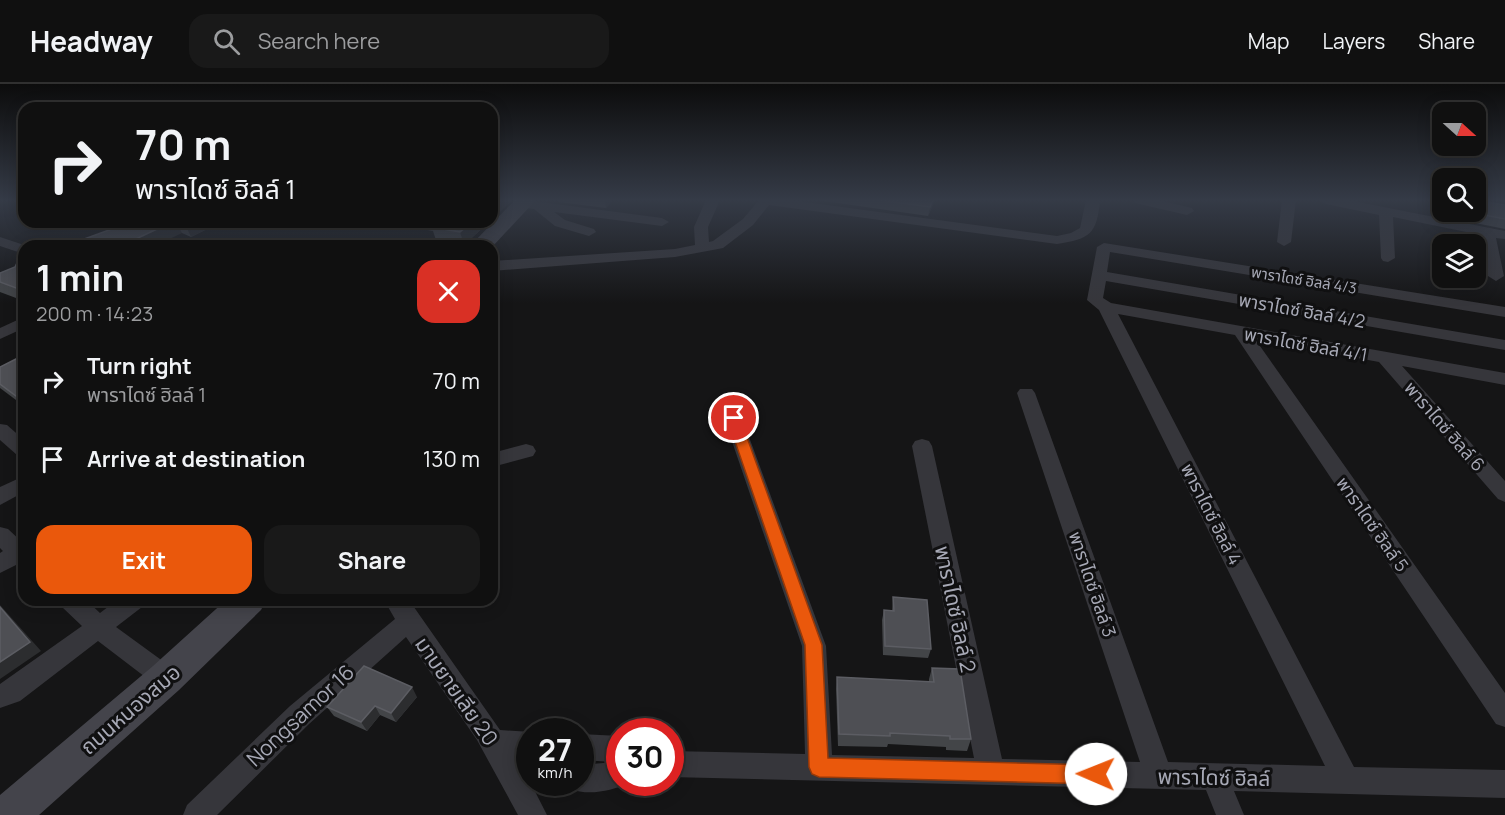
<!DOCTYPE html>
<html lang="en">
<head>
<meta charset="utf-8">
<style>
	body { margin:0; font-family:Manrope,"Noto Sans Thai",sans-serif; background:#191919; color:#f1f3f6; height:100vh; display:flex; flex-direction:column; font-size:22px; white-space:nowrap }
	* { box-sizing:border-box; margin:0 }
	p { font-size:20px; color:#9c9d9f }
	.icon { flex:none; width:33px; height:33px; fill:none; stroke:currentColor; stroke-width:2; stroke-linecap:round; stroke-linejoin:round }
	.map { position:relative; flex:1; overflow:hidden }
	.details { position:absolute; left:18px; top:156px; width:480px; height:366px; display:flex; flex-direction:column; background:#101010; border-radius:18px; box-shadow:0 3px 15px #0003,0 0 0 2px #303030 }
	.details>* { flex:none }
	.banner { position:absolute; left:18px; top:18px; width:480px; height:126px; border-radius:18px; box-shadow:0 3px 15px #0003,0 0 0 2px #303030; background:#101010; color:#f1f3f6; overflow:hidden }
	.needle { width:39px; rotate:111deg }
	.fabs { position:absolute; left:1432px; top:18px; display:grid; gap:12px }
	.fabs a { display:grid; place-items:center; width:54px; height:54px; border-radius:12px; background:#101010; box-shadow:0 3px 15px #0003,0 0 0 2px #303030; font-size:30px }
	.speed { position:absolute; left:516px; top:634px; display:flex; gap:12px; font-size:30px; font-weight:700; text-align:center }
	.speed>* { display:grid; place-content:center; width:78px; height:78px; border-radius:50%; background:#101010; box-shadow:0 3px 15px #0003,0 0 0 2px #303030; line-height:1 }
	.speed small { font-size:15px; font-weight:400 }
	.speed .limit { border:9px solid #d22; background:#fff; color:#111 }
	.pin { position:absolute; display:grid; place-items:center; width:51px; height:51px; color:#fff; margin:-26px; border:3px solid #fff; border-radius:50%; box-shadow:0 2px 6px #0007 }
	.me { position:absolute; width:66px; margin:-33px; rotate:271deg; stroke-linejoin:round; filter:drop-shadow(0 0 4px #0008) }
	.turn { display:flex; align-items:center; gap:21px; height:126px; padding:0 18px; font-size:27px }
	.turn .icon { width:78px; height:78px; stroke-width:2.5 }
	.turn b { display:block; font-size:42px; line-height:51px }
	.round { display:grid; place-items:center; flex:none; width:63px; height:63px; border-radius:18px; background:#191919 }
	.head { display:flex; align-items:center; justify-content:space-between; height:102px; padding:0 18px }
	h1 { font-size:36px; font-weight:700; line-height:45px }
	.primary-button { display:flex; gap:12px; margin-top:auto; padding:12px 18px }
	.primary-button a { flex:1; height:69px; border-radius:18px; background:#ea580c; color:#fff; font-size:24px; font-weight:700; line-height:69px; text-align:center }
	.primary-button a+a { background:#191919; color:#f1f3f6 }
	ul { padding:0; list-style:none }
	li { display:flex; align-items:center; gap:18px; height:78px; padding:0 18px }
	li div { flex:1 }
	li b { display:block; font-size:22px }
	li em { font-style:normal }
	header { display:flex; align-items:center; gap:36px; box-sizing:border-box; height:84px; padding:0 30px; background:#101010; border-bottom:2px solid #303030 }
	header strong { font-size:28px }
	nav { display:flex; gap:33px; margin-inline-start:auto; font-size:21px }
	.search { width:420px; height:54px; background:#191919; display:flex; align-items:center; gap:15px; box-sizing:border-box; padding:0 21px; border-radius:18px; color:#9c9d9f; font-size:22px }
	.map>svg:first-child { display:block }
	.lines { fill:none; stroke-linecap:round; stroke-linejoin:round }
	.street { fill:#36363b; fill-rule:evenodd }
	.secondary { fill:#44444b; fill-rule:evenodd }
	.wall { fill:#434548 }
	.shaded-wall { fill:#2c2d2f }
	.building { fill:#4e4f54; stroke:#5c5d63; stroke-width:1.5 }
	.route { fill:#ea580c; stroke:#983908; stroke-width:1.5 }
	.labels { text-anchor:middle; dominant-baseline:central; stroke-width:6; stroke-linejoin:round; paint-order:stroke }
	.far-street-label { font-size:15px; fill:#a7a9b6; stroke:#101011 }
	.street-label { font-size:18px; fill:#a7a9b6; stroke:#101011 }
	.near-street-label { font-size:21px; fill:#a7a9b6; stroke:#101011 }
</style>
</head>
<body>
<header>
<strong>Headway</strong>
<div class="search"><svg class="icon" aria-label="search" viewBox="0 0 24 24"><circle cx="10" cy="10" r="6"/><path d="M15 15l6 6"/></svg>Search here</div>
<nav><a>Map</a><a>Layers</a><a>Share</a></nav>
</header>
<div class="map">
<svg width="1505" height="731" viewBox="0 0 1505 731">
	<rect width="100%" height="100%" fill="#151516"/>
	<g class="lines">
		<!-- street -->
		<g class="street">
			<polygon points="12,116 24,116 24,122"/>
			<polygon points="525,116 662,134 669,138 662,142 554,128 565,136 594,145 596,148 589,152 555,142 534,125 518,123 516,120 518,117"/>
			<path d="M 706,116 L 720,116 L 708,143 L 709,158 L 713,157 L 743,135 L 759,116 L 790,116 L 1057,152 L 1071,149 L 1080,144 L 1086,116 L 1100,116 C 1097,150 1090,155 1057,160 L 769,121 L 753,141 L 723,164 L 718,165 L 675,173 L 492,187 L 492,177 L 675,165 L 695,161 L 694,143 Z"/>
			<polygon points="1133,116 1158,116 1192,124 1194,127 1187,131 1135,119"/>
			<polygon points="1282,116 1296,116 1291,158 1284,162 1277,158"/>
			<polygon points="1319,116 1348,116 1505,147 1505,155 1496,154 1504,192 1496,197 1488,192 1481,151 1393,133 1395,174 1388,178 1383,177 1381,174 1379,131 1326,120"/>
			<polygon points="0,153 27,162 24,162 24,170 0,162"/>
			<polygon points="1104,159 1505,223 1505,233 1110,168 1107,188 1505,256 1505,266 1106,197 1103,214 1111,219 1505,289 1505,301 1402,282 1505,397 1505,418 1498,415 1379,278 1255,255 1505,609 1505,643 1496,640 1235,251 1118,230 1354,683 1505,686 1505,714 1234,707 1244,731 1216,731 1206,706 670,693 670,667 805,670 802,562 724,334 726,330 733,328 740,330 742,334 826,562 832,671 974,674 912,362 915,357 922,355 929,357 932,362 1002,675 1140,678 1017,309 1020,305 1032,305 1035,309 1168,678 1325,682 1099,226 1087,216 1097,163"/>
			<polygon points="24,233 24,244 0,255 0,244"/>
			<polygon points="0,340 7,341 24,356 24,373 17,371 0,356"/>
			<polygon points="526,360 533,362 536,367 533,372 492,383 492,369"/>
			<polygon points="24,392 24,408 0,421 0,403"/>
			<polygon points="0,443 8,445 24,460 24,482 18,480 0,489 0,469 3,467 0,464"/>
			<polygon points="58,516 86,516 100,529 117,516 146,516 142,523 116,543 175,586 179,594 175,602 166,605 157,602 98,557 20,617 0,624 0,600 82,542 62,523"/>
			<polygon points="384,516 409,516 500,646 532,648 530,648 530,673 517,672 547,731 518,731 477,656 406,553 309,640 217,731 183,731 187,721 290,622 395,535"/>
			<path d="M 580,650 L 620,652 L 620,699 L 629,699 C 611,707 589,712 570,705 L 568,699 L 580,699 L 580,681 L 615,678 L 580,676 Z"/>
		</g>
		<!-- secondary -->
		<g class="secondary">
			<polygon points="515,116 536,116 492,163 470,162"/>
			<polygon points="226,516 266,516 261,526 179,606 39,731 0,731 0,711 153,582"/>
		</g>
	</g>
	<!-- wall -->
	<g class="wall">
		<polygon points="557,116 613,116 606,124 558,118"/>
		<polygon points="817,116 935,116 928,132"/>
		<polygon points="1435,116 1443,116 1443,128 1476,128 1505,121 1505,145 1431,130"/>
		<polygon points="131,138 221,138 191,153 182,149"/>
		<polygon points="257,138 311,138 300,146"/>
		<polygon points="403,138 489,138 464,161 436,156 433,147 405,142"/>
		<polygon points="24,177 24,217 0,208 0,189 15,183"/>
		<polygon points="24,281 24,322 0,304 0,283"/>
		<polygon points="893,513 931,565 928,574 883,571 882,536 884,526 892,527"/>
		<polygon points="932,584 971,655 967,667 946,666 946,663 888,660 887,663 838,662 836,605 837,593 929,598 929,595"/>
		<polygon points="417,613 396,638 380,631 367,647 334,632 327,623"/>
	</g>
	<!-- shaded-wall -->
	<g class="shaded-wall">
		<polygon points="497,116 513,116 492,135 492,121"/>
		<polygon points="605,116 613,116 606,124"/>
		<polygon points="933,116 935,116 928,132 930,123"/>
		<polygon points="172,138 176,138 182,149 155,162 121,162"/>
		<polygon points="189,138 221,138 191,153 185,140"/>
		<polygon points="296,138 311,138 300,146"/>
		<polygon points="472,138 489,138 464,161 460,148"/>
		<polygon points="0,521 41,567 0,595"/>
		<polygon points="412,603 417,613 396,638 391,629"/>
		<polygon points="375,622 380,631 367,647 361,638"/>
	</g>
	<!-- building -->
	<g class="building">
		<polygon points="492,116 497,116 492,121"/>
		<polygon points="879,116 933,116 930,123"/>
		<polygon points="1438,116 1443,116 1443,123 1437,121"/>
		<polygon points="1476,116 1505,121 1505,135 1469,128 1476,128"/>
		<polygon points="131,138 172,138 121,162 65,162"/>
		<polygon points="438,138 472,138 460,148 432,143"/>
		<polygon points="24,177 24,207 0,198 0,189 15,183 17,179"/>
		<polygon points="16,275 24,281 24,318 0,300 0,283"/>
		<polygon points="893,513 927,516 931,565 885,562 884,526 894,527"/>
		<polygon points="0,523 30,558 0,578"/>
		<polygon points="364,582 412,603 391,629 375,622 361,638 327,623"/>
		<polygon points="932,584 960,585 971,655 950,655 950,652 890,649 890,652 839,650 837,593 934,598"/>
	</g>
	<!-- sky -->
	<linearGradient id="sky" x2="0" y2="1"><stop stop-color="#0c0c0c"/><stop offset="0.53" stop-color="#353b47"/><stop offset="1" stop-color="#353b47" stop-opacity="0"/></linearGradient>
	<rect width="1505" height="219" fill="url(#sky)"/>
	<!-- route -->
	<polygon class="route" points="734,329 740,334 822,561 828,674 1096,681 1103,684 1105,690 1103,697 1096,700 819,693 812,690 809,683 805,561 727,334"/>
	<g class="labels">
		<!-- far-street labels -->
		<g class="far-street-label">
			<text transform="translate(1304 196) rotate(9)">พาราไดซ์ ฮิลล์ 4/3</text>
		</g>
		<!-- street labels -->
		<g class="street-label">
			<text transform="translate(1302 226) rotate(10)">พาราไดซ์ ฮิลล์ 4/2</text>
			<text transform="translate(1306 260) rotate(10)">พาราไดซ์ ฮิลล์ 4/1</text>
			<text transform="translate(1445 342) rotate(49)">พาราไดซ์ ฮิลล์ 6</text>
			<text transform="translate(1212 430) rotate(63)">พาราไดซ์ ฮิลล์ 4</text>
			<text transform="translate(1373 440) rotate(55)">พาราไดซ์ ฮิลล์ 5</text>
			<text transform="translate(1093 500) rotate(71)">พาราไดซ์ ฮิลล์ 3</text>
		</g>
		<!-- near-street labels -->
		<g class="near-street-label">
			<text transform="translate(956 525) rotate(78)">พาราไดซ์ ฮิลล์ 2</text>
			<text transform="translate(457 607) rotate(55)">มาบยายเลีย 20</text>
			<text transform="translate(130 625) rotate(-41)">ถนนหนองสมอ</text>
			<text transform="translate(300 631) rotate(-43)">Nongsamor 16</text>
			<text transform="translate(1214 693) rotate(1)">พาราไดซ์ ฮิลล์</text>
		</g>
	</g>
</svg>
<div class="fabs">
<a><svg class="needle" viewBox="-14 -14 28 28"><path d="M0-13l5 13h-10z" fill="#e53935"/><path d="M0 13l5-13h-10z" fill="#9c9d9f"/></svg></a>
<a><svg class="icon" aria-label="search" viewBox="0 0 24 24"><circle cx="10" cy="10" r="6"/><path d="M15 15l6 6"/></svg></a>
<a><svg class="icon" aria-label="layers" viewBox="0 0 24 24"><path d="M12 4l9 5-9 5-9-5zM3 14l9 5 9-5"/></svg></a>
</div>
<div class="speed"><div>27<small>km/h</small></div><div class="limit">30</div></div>
<div class="pin" style="left:734px;top:334px;background:#d93025"><svg class="icon" aria-label="arrive" viewBox="0 0 24 24"><path d="M6 21V4h12l-3 4 3 4H6"/></svg></div>
<svg class="me" style="left:1096px;top:690px" viewBox="-20 -20 40 40"><circle r="19" fill="#fff"/><path d="M0-13L10 11 0 6-10 11z" fill="#ea580c"/></svg>
<div class="banner">
<div class="turn"><svg class="icon" aria-label="right" viewBox="0 0 24 24"><path d="M7 20v-9h11M14 6l5 5-5 5"/></svg><div><b>70 m</b>พาราไดซ์ ฮิลล์ 1</div></div>
</div>
<section class="details">
<div class="head"><div><h1>1 min</h1><p>200 m · 14:23</p></div><a class="round" style="background:#d93025;color:#fff"><svg class="icon" aria-label="close" viewBox="0 0 24 24"><path d="M6 6l12 12M18 6L6 18"/></svg></a></div>
<ul>
<li><svg class="icon" aria-label="right" viewBox="0 0 24 24"><path d="M7 20v-9h11M14 6l5 5-5 5"/></svg><div><b>Turn right</b><p>พาราไดซ์ ฮิลล์ 1</p></div><em>70 m</em></li>
<li><svg class="icon" aria-label="arrive" viewBox="0 0 24 24"><path d="M6 21V4h12l-3 4 3 4H6"/></svg><div><b>Arrive at destination</b></div><em>130 m</em></li>
</ul>
<div class="primary-button"><a>Exit</a><a>Share</a></div>
</section>
</div>
</body>
</html>
